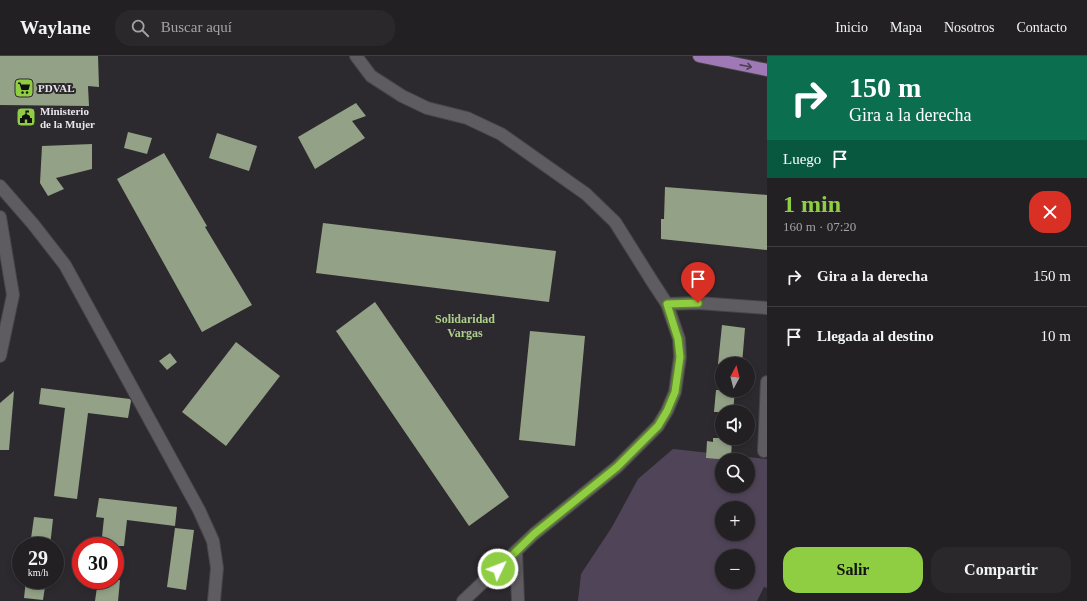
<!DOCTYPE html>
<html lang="es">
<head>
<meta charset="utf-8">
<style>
	body { margin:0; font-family:"Times New Roman",serif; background:#2a282b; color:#f1f3f6; height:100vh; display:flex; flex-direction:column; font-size:15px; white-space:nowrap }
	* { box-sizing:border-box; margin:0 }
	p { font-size:13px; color:#a2a3a6 }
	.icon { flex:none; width:22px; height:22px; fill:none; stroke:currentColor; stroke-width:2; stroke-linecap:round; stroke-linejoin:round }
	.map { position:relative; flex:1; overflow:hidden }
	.details { display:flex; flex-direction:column; background:#222023; width:320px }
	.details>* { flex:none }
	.hud { background:#0b6e4f; color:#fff; overflow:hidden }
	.needle { width:26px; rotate:7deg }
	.tools { position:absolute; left:715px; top:301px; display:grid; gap:8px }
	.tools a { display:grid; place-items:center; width:40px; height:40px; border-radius:50%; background:#222023; box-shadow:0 2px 6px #0003,0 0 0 1px #3f3e41; font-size:20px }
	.speed { position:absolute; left:12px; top:481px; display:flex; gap:8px; font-size:20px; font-weight:700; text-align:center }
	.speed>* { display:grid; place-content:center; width:52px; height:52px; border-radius:50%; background:#222023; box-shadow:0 2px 6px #0003,0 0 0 1px #3f3e41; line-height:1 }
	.speed small { font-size:10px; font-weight:400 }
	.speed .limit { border:6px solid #d22; background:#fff; color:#111 }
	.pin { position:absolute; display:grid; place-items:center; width:34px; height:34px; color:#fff; margin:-41px -17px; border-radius:50% 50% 50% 0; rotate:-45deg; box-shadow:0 0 4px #0007 }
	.pin .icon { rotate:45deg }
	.me { position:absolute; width:44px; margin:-22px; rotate:47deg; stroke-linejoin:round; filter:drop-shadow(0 0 3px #0008) }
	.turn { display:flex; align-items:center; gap:14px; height:84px; padding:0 16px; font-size:18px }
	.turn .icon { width:52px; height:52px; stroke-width:2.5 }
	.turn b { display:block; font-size:28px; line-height:34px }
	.then { display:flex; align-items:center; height:38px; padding:0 16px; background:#0003; gap:8px; font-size:15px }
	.round { display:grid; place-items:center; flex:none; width:42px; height:42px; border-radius:16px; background:#2a282b }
	.head { display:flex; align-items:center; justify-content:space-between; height:68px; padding:0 16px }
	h1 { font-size:24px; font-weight:600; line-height:30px; color:#8fcd42 }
	.button { display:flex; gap:8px; margin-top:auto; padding:8px 16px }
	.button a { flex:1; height:46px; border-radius:16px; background:#8fcd42; color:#111; font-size:16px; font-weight:600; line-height:46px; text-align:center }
	.button a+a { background:#2a282b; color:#f1f3f6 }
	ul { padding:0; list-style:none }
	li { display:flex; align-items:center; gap:12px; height:60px; padding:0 16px; border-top:1px solid #3f3e41 }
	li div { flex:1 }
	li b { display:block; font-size:15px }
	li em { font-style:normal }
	header { display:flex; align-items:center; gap:24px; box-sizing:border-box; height:56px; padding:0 20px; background:#222023; border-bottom:1px solid #3f3e41 }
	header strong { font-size:19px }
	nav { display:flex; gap:22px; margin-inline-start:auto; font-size:14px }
	.search { width:280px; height:36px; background:#2a282b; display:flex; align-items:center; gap:10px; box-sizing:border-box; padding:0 14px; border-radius:16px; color:#a2a3a6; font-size:15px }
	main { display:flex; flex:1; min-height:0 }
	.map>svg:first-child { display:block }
	.green { fill:#504459; fill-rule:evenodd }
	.building { fill:#93a287 }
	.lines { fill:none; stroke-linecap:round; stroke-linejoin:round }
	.minor-casing { stroke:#474549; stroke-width:14 }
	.major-casing { stroke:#474549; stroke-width:14 }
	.minor { stroke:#5f5c61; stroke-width:12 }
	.major { stroke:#9f79b6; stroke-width:12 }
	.oneway { stroke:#4f4258 }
	.route-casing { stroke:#5d852b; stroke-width:10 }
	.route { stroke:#8fcd42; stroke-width:7 }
	.labels { text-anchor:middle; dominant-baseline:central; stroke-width:4; stroke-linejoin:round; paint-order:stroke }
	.poi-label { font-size:11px; font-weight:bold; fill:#e7e5e8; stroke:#2d2a2f; text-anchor:start }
	.neighbourhood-label { font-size:12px; font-weight:bold; fill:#add08b; stroke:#2d2a2f }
</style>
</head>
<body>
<header>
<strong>Waylane</strong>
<div class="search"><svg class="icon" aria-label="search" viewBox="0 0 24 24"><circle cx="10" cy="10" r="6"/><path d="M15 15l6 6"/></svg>Buscar aquí</div>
<nav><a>Inicio</a><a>Mapa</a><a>Nosotros</a><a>Contacto</a></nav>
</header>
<main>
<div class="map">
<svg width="767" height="545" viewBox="0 0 767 545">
	<rect width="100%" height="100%" fill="#2d2a2f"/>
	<!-- green -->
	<path class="green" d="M 673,393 L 767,403 L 767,532 L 764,531 L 757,545 L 578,545 L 581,518 L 612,471 L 638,423 ZM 722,404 L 748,404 L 748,430 L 722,430 ZM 722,452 L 748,452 L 748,478 L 722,478 ZM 722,500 L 748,500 L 748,526 L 722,526 Z"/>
	<!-- building -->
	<g class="building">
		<polygon points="0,0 98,0 99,31 88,30 89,50 0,49"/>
		<polygon points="356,47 366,60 352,65 365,82 315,113 298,81"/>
		<polygon points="128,76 152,82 147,98 124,92"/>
		<polygon points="217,77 257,90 249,115 209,102"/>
		<polygon points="92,88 92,113 56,122 64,133 48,140 40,127 42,90"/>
		<polygon points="164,97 207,170 205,171 252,249 202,276 117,123"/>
		<polygon points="665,131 767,139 767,194 661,183 661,163 664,163"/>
		<polygon points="323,167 556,195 549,246 316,217"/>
		<polygon points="375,246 509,441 469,470 336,275"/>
		<polygon points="722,269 745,272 742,308 718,308"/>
		<polygon points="530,275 585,280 575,390 519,384"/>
		<polygon points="236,286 280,320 226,390 182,356"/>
		<polygon points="170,297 177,306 167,314 159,305"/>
		<polygon points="41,332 130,343 131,345 128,362 88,357 77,443 54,440 65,352 39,348"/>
		<polygon points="716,334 735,334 733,356 714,356"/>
		<polygon points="14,335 9,394 0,394 0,347"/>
		<polygon points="713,382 732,382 731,404 706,402 707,385 713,386"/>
		<polygon points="99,442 177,451 175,470 127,464 124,490 101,490 104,462 96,461"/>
		<polygon points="34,461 53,463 50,490 30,490"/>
		<polygon points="175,472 194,474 186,534 167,531"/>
		<polygon points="26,524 46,524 43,544 24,542"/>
		<polygon points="98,524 120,524 118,545 95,545"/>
	</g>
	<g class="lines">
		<defs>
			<g id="minor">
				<polyline points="356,0 371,20 402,40 427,52 467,62 501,78 586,138 615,166 652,225 667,248 679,283 680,301 675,336 667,355 658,370 617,411 534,478 463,545"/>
				<polyline points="0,130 33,168 65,209 199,454 213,485 217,512 214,545"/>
				<polyline points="0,161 13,239 0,300"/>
				<polyline points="667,248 698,247 767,252"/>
				<polyline points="764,395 767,326"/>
				<polyline points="516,496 518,545"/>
			</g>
			<polyline id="major" points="699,0 767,14"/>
		</defs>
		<!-- minor casing -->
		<use href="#minor" class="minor-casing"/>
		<!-- major casing -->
		<use href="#major" class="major-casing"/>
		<!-- minor -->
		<use href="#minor" class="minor"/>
		<!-- major -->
		<use href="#major" class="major"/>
	</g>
	<!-- one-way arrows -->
	<defs><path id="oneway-shaft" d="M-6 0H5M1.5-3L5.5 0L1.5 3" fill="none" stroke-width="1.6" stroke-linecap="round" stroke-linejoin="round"/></defs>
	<use class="oneway" href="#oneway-shaft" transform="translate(746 10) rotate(11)"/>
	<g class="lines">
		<defs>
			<polyline id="route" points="498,513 534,478 617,411 658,370 667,355 675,336 680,301 678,283 667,248 698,247"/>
		</defs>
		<!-- route casing -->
		<use href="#route" class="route-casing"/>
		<!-- route -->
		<use href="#route" class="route"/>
	</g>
	<!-- icons -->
	<defs>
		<symbol id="supermarket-square" viewBox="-11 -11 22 22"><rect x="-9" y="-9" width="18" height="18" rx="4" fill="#8fcd42" stroke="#2d2a2f"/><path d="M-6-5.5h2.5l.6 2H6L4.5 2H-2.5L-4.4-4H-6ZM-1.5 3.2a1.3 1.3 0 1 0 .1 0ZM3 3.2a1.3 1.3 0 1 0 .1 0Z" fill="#111"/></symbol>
		<symbol id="civic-square" viewBox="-11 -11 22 22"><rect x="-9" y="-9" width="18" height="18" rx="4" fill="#8fcd42" stroke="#2d2a2f"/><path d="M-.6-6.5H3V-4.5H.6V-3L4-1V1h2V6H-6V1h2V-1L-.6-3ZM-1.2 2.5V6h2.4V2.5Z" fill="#111"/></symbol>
	</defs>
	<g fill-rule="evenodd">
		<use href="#supermarket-square" x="13" y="21" width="22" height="22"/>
		<use href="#civic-square" x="15" y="50" width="22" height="22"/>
	</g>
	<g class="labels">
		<!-- poi labels -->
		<g class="poi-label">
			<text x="38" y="32">PDVAL</text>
			<text x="40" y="55">Ministerio<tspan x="40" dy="13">de la Mujer</tspan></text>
		</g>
		<!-- neighbourhood labels -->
		<g class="neighbourhood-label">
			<text x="465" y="263">Solidaridad<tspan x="465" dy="14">Vargas</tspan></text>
		</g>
	</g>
</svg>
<div class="tools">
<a><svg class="needle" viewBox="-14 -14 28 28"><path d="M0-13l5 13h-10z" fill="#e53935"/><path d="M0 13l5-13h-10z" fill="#a2a3a6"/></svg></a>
<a><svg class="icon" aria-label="sound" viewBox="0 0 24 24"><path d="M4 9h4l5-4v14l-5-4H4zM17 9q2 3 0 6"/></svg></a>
<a><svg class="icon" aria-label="search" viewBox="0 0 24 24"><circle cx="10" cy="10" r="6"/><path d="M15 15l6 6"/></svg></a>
<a>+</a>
<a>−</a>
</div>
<div class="speed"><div>29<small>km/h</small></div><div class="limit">30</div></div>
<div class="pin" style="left:698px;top:247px;background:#d93025"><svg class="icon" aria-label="arrive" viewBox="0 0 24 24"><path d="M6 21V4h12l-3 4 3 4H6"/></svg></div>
<svg class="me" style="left:498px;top:513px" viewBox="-20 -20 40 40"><circle r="17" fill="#8fcd42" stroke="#fff" stroke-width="3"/><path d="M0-11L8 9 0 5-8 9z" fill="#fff"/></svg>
</div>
<section class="details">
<div class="hud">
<div class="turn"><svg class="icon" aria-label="right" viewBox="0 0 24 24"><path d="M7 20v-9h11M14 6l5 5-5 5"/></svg><div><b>150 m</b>Gira a la derecha</div></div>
<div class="then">Luego<svg class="icon" aria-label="arrive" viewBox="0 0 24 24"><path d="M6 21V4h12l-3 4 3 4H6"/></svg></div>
</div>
<div class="head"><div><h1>1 min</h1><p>160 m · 07:20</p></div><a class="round" style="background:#d93025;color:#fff"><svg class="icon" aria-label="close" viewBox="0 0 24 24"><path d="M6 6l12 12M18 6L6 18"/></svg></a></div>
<ul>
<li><svg class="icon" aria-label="right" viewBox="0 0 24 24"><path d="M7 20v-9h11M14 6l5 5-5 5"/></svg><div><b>Gira a la derecha</b></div><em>150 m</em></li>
<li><svg class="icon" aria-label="arrive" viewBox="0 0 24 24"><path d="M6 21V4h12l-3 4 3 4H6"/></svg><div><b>Llegada al destino</b></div><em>10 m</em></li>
</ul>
<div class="button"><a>Salir</a><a>Compartir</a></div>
</section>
</main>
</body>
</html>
